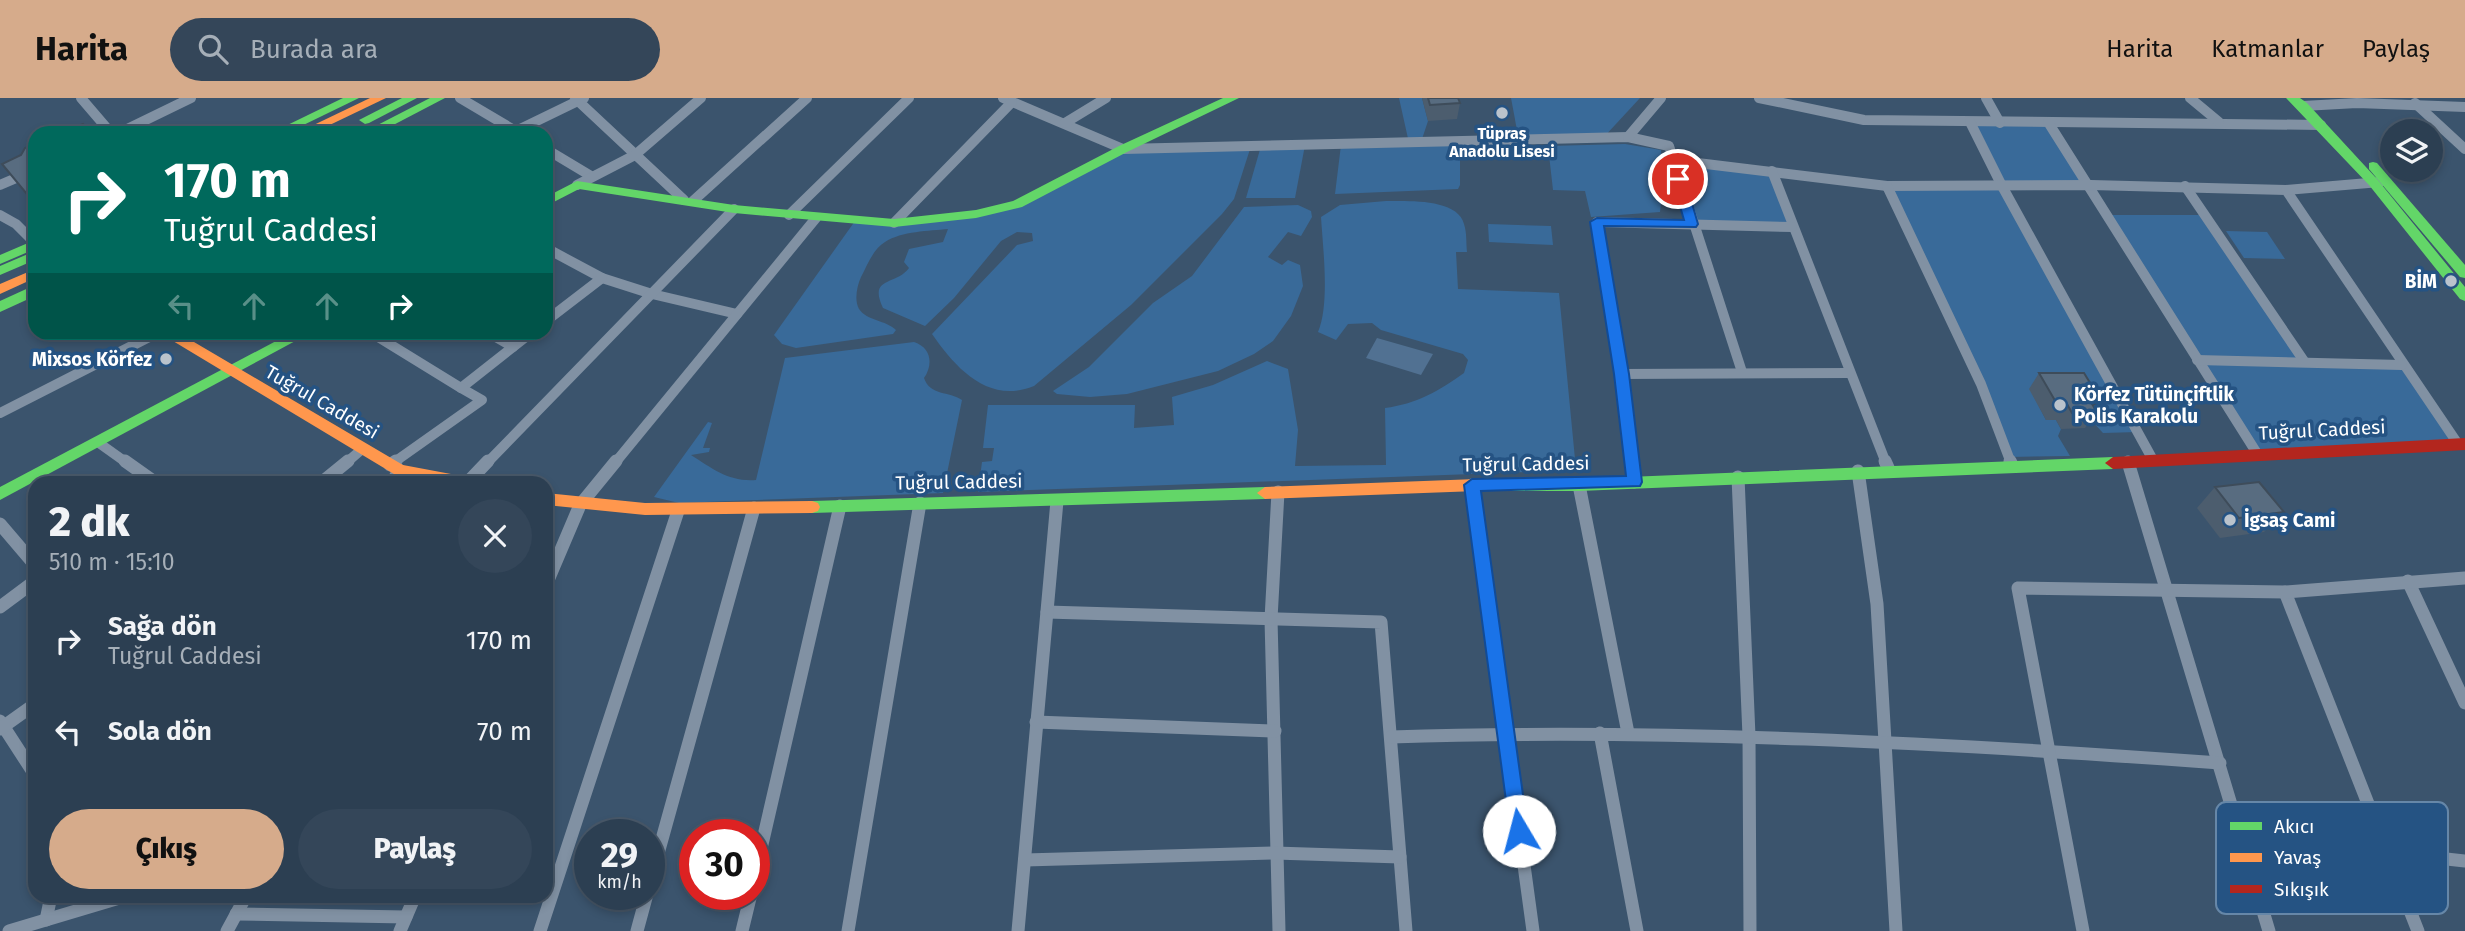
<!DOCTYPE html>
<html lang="tr">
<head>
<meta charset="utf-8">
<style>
	body { margin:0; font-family:"Fira Sans",sans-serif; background:#344659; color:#f1f3f6; height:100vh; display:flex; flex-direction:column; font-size:26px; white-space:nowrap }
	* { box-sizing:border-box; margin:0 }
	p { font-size:23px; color:#a6afb8 }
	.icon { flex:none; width:38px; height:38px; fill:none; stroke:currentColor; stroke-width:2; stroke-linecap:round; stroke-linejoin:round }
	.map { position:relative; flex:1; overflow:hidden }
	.details { position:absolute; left:28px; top:378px; width:525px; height:427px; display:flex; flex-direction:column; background:#2c3f52; border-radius:21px; box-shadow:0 4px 10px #0003,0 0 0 2px #485869 }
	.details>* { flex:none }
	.guide { position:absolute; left:28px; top:28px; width:525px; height:214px; border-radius:21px; box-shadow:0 4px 10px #0003,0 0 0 2px #485869; background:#00695c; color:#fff; overflow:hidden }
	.buttons { position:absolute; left:2380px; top:21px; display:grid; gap:14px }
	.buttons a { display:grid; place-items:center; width:63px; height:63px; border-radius:50%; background:#2c3f52; box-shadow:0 4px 10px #0003,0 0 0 2px #485869; font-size:35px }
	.speed { position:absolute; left:574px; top:721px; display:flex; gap:14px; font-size:35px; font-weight:700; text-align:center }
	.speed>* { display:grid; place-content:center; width:91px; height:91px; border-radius:50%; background:#2c3f52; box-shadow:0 4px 10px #0003,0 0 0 2px #485869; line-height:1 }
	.speed small { font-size:18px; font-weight:400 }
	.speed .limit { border:10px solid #d22; background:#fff; color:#111 }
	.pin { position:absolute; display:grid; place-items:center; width:60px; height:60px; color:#fff; margin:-30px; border:4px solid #fff; border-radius:50%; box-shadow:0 2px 7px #0007 }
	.me { position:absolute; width:77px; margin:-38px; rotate:352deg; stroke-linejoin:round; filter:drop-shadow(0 0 5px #0008) }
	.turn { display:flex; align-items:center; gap:24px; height:147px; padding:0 21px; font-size:32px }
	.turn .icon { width:91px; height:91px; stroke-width:2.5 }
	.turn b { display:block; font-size:49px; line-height:60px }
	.lanes { display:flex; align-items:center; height:66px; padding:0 21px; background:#0003; justify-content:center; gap:35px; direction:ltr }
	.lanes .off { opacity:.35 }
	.round { display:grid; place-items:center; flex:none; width:74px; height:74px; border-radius:37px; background:#344659 }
	.summary { display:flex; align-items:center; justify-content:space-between; height:119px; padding:0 21px }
	h1 { font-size:42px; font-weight:800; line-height:52px }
	.button { display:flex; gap:14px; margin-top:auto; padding:14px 21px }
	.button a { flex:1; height:80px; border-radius:42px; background:#d6ab8b; color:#111; font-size:28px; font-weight:800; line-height:80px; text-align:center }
	.button a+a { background:#344659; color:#f1f3f6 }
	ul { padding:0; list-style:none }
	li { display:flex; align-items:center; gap:21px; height:91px; padding:0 21px }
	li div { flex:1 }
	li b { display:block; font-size:26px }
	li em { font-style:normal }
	header { display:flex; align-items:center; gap:42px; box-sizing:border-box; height:98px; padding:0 35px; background:#d6ab8b; color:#111 }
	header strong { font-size:33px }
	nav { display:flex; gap:38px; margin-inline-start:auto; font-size:24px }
	.search { width:490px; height:63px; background:#344659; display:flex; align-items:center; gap:18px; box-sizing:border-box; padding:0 24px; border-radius:38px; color:#a6afb8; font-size:26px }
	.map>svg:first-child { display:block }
	.green { fill:#396a99 }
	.water { fill:#517192 }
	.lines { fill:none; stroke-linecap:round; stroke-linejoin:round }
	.street-far1 { stroke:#8191a3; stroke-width:10 }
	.street { stroke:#8191a3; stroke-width:13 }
	.fast { fill:#63d668; fill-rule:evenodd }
	.slow { fill:#ff974d; fill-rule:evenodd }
	.jam { fill:#b3261e; fill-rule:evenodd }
	.wall { fill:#4c5d6e }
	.building { fill:#586c80; stroke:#3e4c5a; stroke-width:2 }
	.route { fill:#1a73e8; stroke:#114b97; stroke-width:2 }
	.poi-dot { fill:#bac3cc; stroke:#255383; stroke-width:2.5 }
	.labels { text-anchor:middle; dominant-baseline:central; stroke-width:7; stroke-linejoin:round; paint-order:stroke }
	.far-poi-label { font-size:16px; font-weight:bold; fill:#fff; stroke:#255383 }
	.poi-label { font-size:19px; font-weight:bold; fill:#fff; stroke:#255383; text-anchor:end }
	.street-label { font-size:19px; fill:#fff; stroke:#255383 }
	.key { fill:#255383; stroke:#6687a8; stroke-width:2 }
	.key-label { font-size:19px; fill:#fff }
</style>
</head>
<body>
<header>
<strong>Harita</strong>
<div class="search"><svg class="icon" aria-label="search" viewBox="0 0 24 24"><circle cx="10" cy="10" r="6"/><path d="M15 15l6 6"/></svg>Burada ara</div>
<nav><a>Harita</a><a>Katmanlar</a><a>Paylaş</a></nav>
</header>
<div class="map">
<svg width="2465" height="833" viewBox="0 0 2465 833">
	<rect width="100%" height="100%" fill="#3b546d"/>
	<!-- green -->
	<g class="green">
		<polygon points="1399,0 1422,0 1428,23 1421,44 1460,44 1460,87 1458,91 1335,96 1341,47 1409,45"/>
		<polygon points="1511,0 1640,0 1603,40 1519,43"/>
		<polygon points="1970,24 2048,24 2091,87 2002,88 2138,334 2103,335 2091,322 2030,291 2046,322 2056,322 2061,331 2058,338 2070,358 2009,359 1887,88 2001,88"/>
		<polygon points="1625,46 1661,52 1663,88 1660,114 1591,119 1585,93 1553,92 1548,48"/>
		<polygon points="1305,47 1295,100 1246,100 1261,48"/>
		<path d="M 1251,48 L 1234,101 L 1222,116 L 1131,207 L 1034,288 C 988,307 955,269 932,236 L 1017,147 L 1033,143 L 1032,135 L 1017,134 L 1001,143 L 954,200 L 925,228 L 883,210 C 868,178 896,188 909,170 L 904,164 L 909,151 L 943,144 L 948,131 C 929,133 902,133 885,144 C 873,151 867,168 861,179 C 857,188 854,202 859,211 C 867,223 886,222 896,232 L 893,236 L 796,250 L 782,246 L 774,237 L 855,123 L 894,125 L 1017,106 L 1123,51 Z"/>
		<polygon points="1673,62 1772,73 1792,129 1692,126"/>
		<path d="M 1386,103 C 1406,103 1458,100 1464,126 C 1467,135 1466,145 1467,154 L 1456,154 L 1458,191 L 1559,195 L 1575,361 L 1582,361 L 1584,372 L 978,394 L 982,364 L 992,363 L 994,350 L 983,350 L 988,307 L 1135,307 L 1134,330 L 1174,327 L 1172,299 L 1213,287 L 1267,263 L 1288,271 L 1298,332 L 1295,368 L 1386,367 L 1385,310 C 1416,306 1439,293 1464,275 L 1468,262 L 1463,256 L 1381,232 L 1372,225 L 1348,226 L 1336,242 L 1318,234 C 1330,206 1323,151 1321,119 L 1340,107 Z"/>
		<polygon points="1298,107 1311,113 1312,119 1301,138 1288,134 1268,159 1282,167 1288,162 1300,167 1303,188 1291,218 1273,243 1254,256 1218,273 1127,296 1090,299 1057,296 1053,293 1089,269 1153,205 1192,178 1244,109"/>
		<polygon points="2109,117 2204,117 2304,263 2402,267 2458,346 2258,357"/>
		<polygon points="1488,126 1551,128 1553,147 1489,144"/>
		<polygon points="2226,133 2267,134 2285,161 2244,160"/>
		<path d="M 914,244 C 932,250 933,267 924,280 C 930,298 949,293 962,302 L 943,395 L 679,405 L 654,399 L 708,324 L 712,325 L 703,350 L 710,350 L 709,354 L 691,357 C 713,371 729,384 756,382 L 785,260 Z"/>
	</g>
	<!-- water -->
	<polygon class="water" points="1377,240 1433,256 1421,277 1366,260"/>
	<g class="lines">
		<!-- street-far1 -->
		<g class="street-far1">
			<polyline points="81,0 111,35"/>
			<polyline points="460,0 519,35"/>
			<polyline points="575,0 684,102"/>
			<polyline points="1003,0 1123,51 1628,39 1669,48 1742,274"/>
			<polyline points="1759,0 1864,22 2321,27"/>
			<polyline points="1986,0 2000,25"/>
			<polyline points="2190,0 2219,24"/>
			<polyline points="2415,5 2465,51"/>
			<polyline points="2303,8 2357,5 2465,9"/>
			<polyline points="1970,24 2002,88 2153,362"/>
			<polyline points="2048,24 2258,357"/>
			<polyline points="1065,25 1106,0"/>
			<polyline points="516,33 584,0"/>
			<polyline points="119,35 191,0"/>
			<polyline points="1628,39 1661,0"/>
			<polyline points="546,51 591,78"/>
			<polyline points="1673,62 1887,88 2091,87 2286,92 2458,346"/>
			<polyline points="1772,73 1886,365"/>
			<polyline points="0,87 35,72"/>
			<polyline points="577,87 635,57 701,0"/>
			<polyline points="1887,88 1981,286 2011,365"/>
			<polyline points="2185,88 2304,263"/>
			<polyline points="2286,92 2380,84"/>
			<polyline points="693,103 807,0"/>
			<polyline points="0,117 16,126 35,145"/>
			<polyline points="789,117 909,0"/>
			<polyline points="894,125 1012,4"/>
			<polyline points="546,150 602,180 652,196 737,216"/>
			<polyline points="546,223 602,180"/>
			<polyline points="370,234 461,290 532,234"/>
			<polyline points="487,234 513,249"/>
			<polyline points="2197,262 2402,267"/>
			<polyline points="1622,276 1850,275"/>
			<polyline points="0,315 159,234"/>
			<polyline points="99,345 127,365"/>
			<polyline points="346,365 361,352"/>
			<polyline points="393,365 482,302 461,290"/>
			<polyline points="487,365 734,111"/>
			<polyline points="615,365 816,120"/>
			<polyline points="1632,365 1622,276 1597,124 1792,129"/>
		</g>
		<!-- street -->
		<g class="street">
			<polyline points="125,363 156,385"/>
			<polyline points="1632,363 1634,384"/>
			<polyline points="1885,363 1889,372"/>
			<polyline points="2010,363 2012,367"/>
			<polyline points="2128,364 2269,833"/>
			<polyline points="390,367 396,363"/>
			<polyline points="1858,373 1877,506 1896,833"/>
			<polyline points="1738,379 1749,638 1750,833"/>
			<polyline points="321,385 348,363"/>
			<polyline points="392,385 399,372"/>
			<polyline points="467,385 488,363"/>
			<polyline points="1472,387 1533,833"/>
			<polyline points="1579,387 1628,635"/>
			<polyline points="1278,394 1271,521 1279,833"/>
			<polyline points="0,426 35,467"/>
			<polyline points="2408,483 2465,605"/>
			<polyline points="546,487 580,407 616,363"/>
			<polyline points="2285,494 2418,833"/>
			<polyline points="0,509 35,483"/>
			<polyline points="1047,514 1381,524 1406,833"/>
			<polyline points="0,623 35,677"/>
			<polyline points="1036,624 1275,633"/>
			<polyline points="0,631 35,606"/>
			<polyline points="1600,635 1637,833"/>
			<path d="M 1391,639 C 1668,630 1944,645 2220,665"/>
			<polyline points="2240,738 2465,763"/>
			<polyline points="1025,762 1275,755 1400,759"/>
			<polyline points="754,781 840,408"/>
			<polyline points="649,788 754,410"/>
			<polyline points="236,816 406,819"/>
			<polyline points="46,822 51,798"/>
			<polyline points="9,833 126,798"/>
			<polyline points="227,833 246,798"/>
			<polyline points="400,833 415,798"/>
			<polyline points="540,833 678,413"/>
			<polyline points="637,833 647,796"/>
			<polyline points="742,833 751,796"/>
			<polyline points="848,833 920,405"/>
			<polyline points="1018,833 1057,403"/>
			<polyline points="2083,833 2018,490 2285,494 2465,480"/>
		</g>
		<!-- fast -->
		<g class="fast">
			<polygon points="343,0 359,0 287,35 271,35"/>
			<polygon points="402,0 417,0 369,25 365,26 359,22"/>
			<polygon points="430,0 445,0 378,35 362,35"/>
			<polygon points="1223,0 1239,0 1127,54 1022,109 976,120 894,129 734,115 579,91 546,108 546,99 577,83 734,107 894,121 976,112 1013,103 1119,48"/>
			<polygon points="2286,0 2300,0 2307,5 2377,81 2465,189 2465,203 2460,201 2369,87"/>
			<polygon points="2373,64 2377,65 2465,167 2465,180 2460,179 2369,71 2369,65"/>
			<polygon points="35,142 35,151 0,166 0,157"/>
			<polygon points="35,153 35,162 0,177 0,168"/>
			<polygon points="35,187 35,198 0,214 0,203"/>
			<polygon points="293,234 312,234 0,402 0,389"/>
			<polygon points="2113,359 2121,365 2113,371 1579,393 1477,393 1469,387 1477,381 1579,381"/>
			<polygon points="1265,389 1273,395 1265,401 812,415 806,413 804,409 806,405 812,403"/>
		</g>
		<!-- slow -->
		<g class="slow">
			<polygon points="370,0 386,0 313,35 297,35"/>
			<polygon points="35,171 35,180 0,196 0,186"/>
			<polygon points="158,234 177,234 403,367 467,379 475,385 436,385 394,376"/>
			<polygon points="1477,381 1485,387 1477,393 1265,401 1257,395 1265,389"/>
			<polygon points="546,395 645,405 812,403 818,405 820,409 818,413 812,415 645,417 546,407"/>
		</g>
		<!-- jam -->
		<polygon class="jam" points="2465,340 2465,352 2113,371 2105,365 2113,359"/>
	</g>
	<!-- wall -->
	<g class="wall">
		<polygon points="1422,0 1458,0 1460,5 1457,21 1428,23"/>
		<polygon points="2039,275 2103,306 2085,330 2061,331 2056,322 2046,322 2029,291"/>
		<polygon points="2215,389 2284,414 2264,434 2220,440 2197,410"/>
	</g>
	<!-- building -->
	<g class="building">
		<polygon points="1428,0 1458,0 1460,5 1430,7"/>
		<polygon points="83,26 92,35 62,35"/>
		<polygon points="35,46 35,99 31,101 2,66 21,57 25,50"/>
		<polygon points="2039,275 2084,275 2103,306 2092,306 2097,314 2072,315 2067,306 2057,306"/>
		<polygon points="2259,384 2284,414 2239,420 2215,389"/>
	</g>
	<!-- route -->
	<polygon class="route" points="1678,77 1685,81 1698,126 1696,129 1604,128 1629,276 1642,384 1640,388 1481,393 1528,733 1526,740 1519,742 1512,740 1510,733 1464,387 1472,381 1626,378 1614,276 1590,124 1597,120 1684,122 1672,81"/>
	<!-- markers -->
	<g class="poi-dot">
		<circle cx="1502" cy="15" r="7"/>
		<circle cx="2451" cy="183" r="7"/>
		<circle cx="166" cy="261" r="7"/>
		<circle cx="2060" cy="307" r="7"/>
		<circle cx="2230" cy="422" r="7"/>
	</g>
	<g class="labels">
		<!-- far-poi labels -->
		<g class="far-poi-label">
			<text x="1502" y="35">Tüpraş<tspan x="1502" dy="18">Anadolu Lisesi</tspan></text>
		</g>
		<!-- poi labels -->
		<g class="poi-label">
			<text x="2437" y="183">BİM</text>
			<text x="152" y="261">Mixsos Körfez</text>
			<text x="2074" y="296" text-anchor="start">Körfez Tütünçiftlik<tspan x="2074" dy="22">Polis Karakolu</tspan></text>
			<text x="2244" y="422" text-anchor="start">İgsaş Cami</text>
		</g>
		<!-- street labels -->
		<g class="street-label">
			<text transform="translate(322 304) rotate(30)">Tuğrul Caddesi</text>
			<text transform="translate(2322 332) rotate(-3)">Tuğrul Caddesi</text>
			<text transform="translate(1526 366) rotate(-1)">Tuğrul Caddesi</text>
			<text transform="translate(959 384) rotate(-1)">Tuğrul Caddesi</text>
		</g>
	</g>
	<!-- legend -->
	<rect x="2216" y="704" width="232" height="112" rx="10" class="key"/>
	<rect x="2230" y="724" width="32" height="8" fill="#63d668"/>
	<rect x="2230" y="755" width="32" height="9" fill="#ff974d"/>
	<rect x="2230" y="787" width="32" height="8" fill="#b3261e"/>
	<g class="key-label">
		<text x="2274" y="735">Akıcı</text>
		<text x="2274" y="766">Yavaş</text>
		<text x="2274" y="798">Sıkışık</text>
	</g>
</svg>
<div class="buttons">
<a><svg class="icon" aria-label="layers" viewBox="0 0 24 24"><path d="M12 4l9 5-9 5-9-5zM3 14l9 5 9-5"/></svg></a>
</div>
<div class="speed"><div>29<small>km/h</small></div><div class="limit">30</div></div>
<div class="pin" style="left:1678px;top:81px;background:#d93025"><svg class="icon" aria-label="arrive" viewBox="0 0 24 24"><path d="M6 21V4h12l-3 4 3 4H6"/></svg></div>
<svg class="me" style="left:1519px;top:733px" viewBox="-20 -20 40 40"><circle r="19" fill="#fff"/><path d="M0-13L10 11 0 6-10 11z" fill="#1a73e8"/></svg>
<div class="guide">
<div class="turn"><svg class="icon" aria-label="right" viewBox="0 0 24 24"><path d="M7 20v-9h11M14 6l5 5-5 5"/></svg><div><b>170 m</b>Tuğrul Caddesi</div></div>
<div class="lanes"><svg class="icon off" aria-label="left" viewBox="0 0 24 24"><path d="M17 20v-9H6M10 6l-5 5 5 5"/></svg><svg class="icon off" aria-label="ahead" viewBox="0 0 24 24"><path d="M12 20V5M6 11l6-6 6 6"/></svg><svg class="icon off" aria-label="ahead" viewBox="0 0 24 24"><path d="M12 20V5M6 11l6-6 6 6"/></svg><svg class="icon" aria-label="right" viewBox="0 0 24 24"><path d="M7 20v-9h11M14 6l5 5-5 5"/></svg></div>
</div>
<section class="details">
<div class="summary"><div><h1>2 dk</h1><p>510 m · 15:10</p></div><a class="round"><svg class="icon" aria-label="close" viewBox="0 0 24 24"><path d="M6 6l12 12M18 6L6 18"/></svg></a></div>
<ul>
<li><svg class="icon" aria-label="right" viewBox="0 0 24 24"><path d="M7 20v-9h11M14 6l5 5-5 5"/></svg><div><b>Sağa dön</b><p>Tuğrul Caddesi</p></div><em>170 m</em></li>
<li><svg class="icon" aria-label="left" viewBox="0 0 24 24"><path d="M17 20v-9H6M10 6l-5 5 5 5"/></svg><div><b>Sola dön</b></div><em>70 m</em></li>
</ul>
<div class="button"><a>Çıkış</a><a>Paylaş</a></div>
</section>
</div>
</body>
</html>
